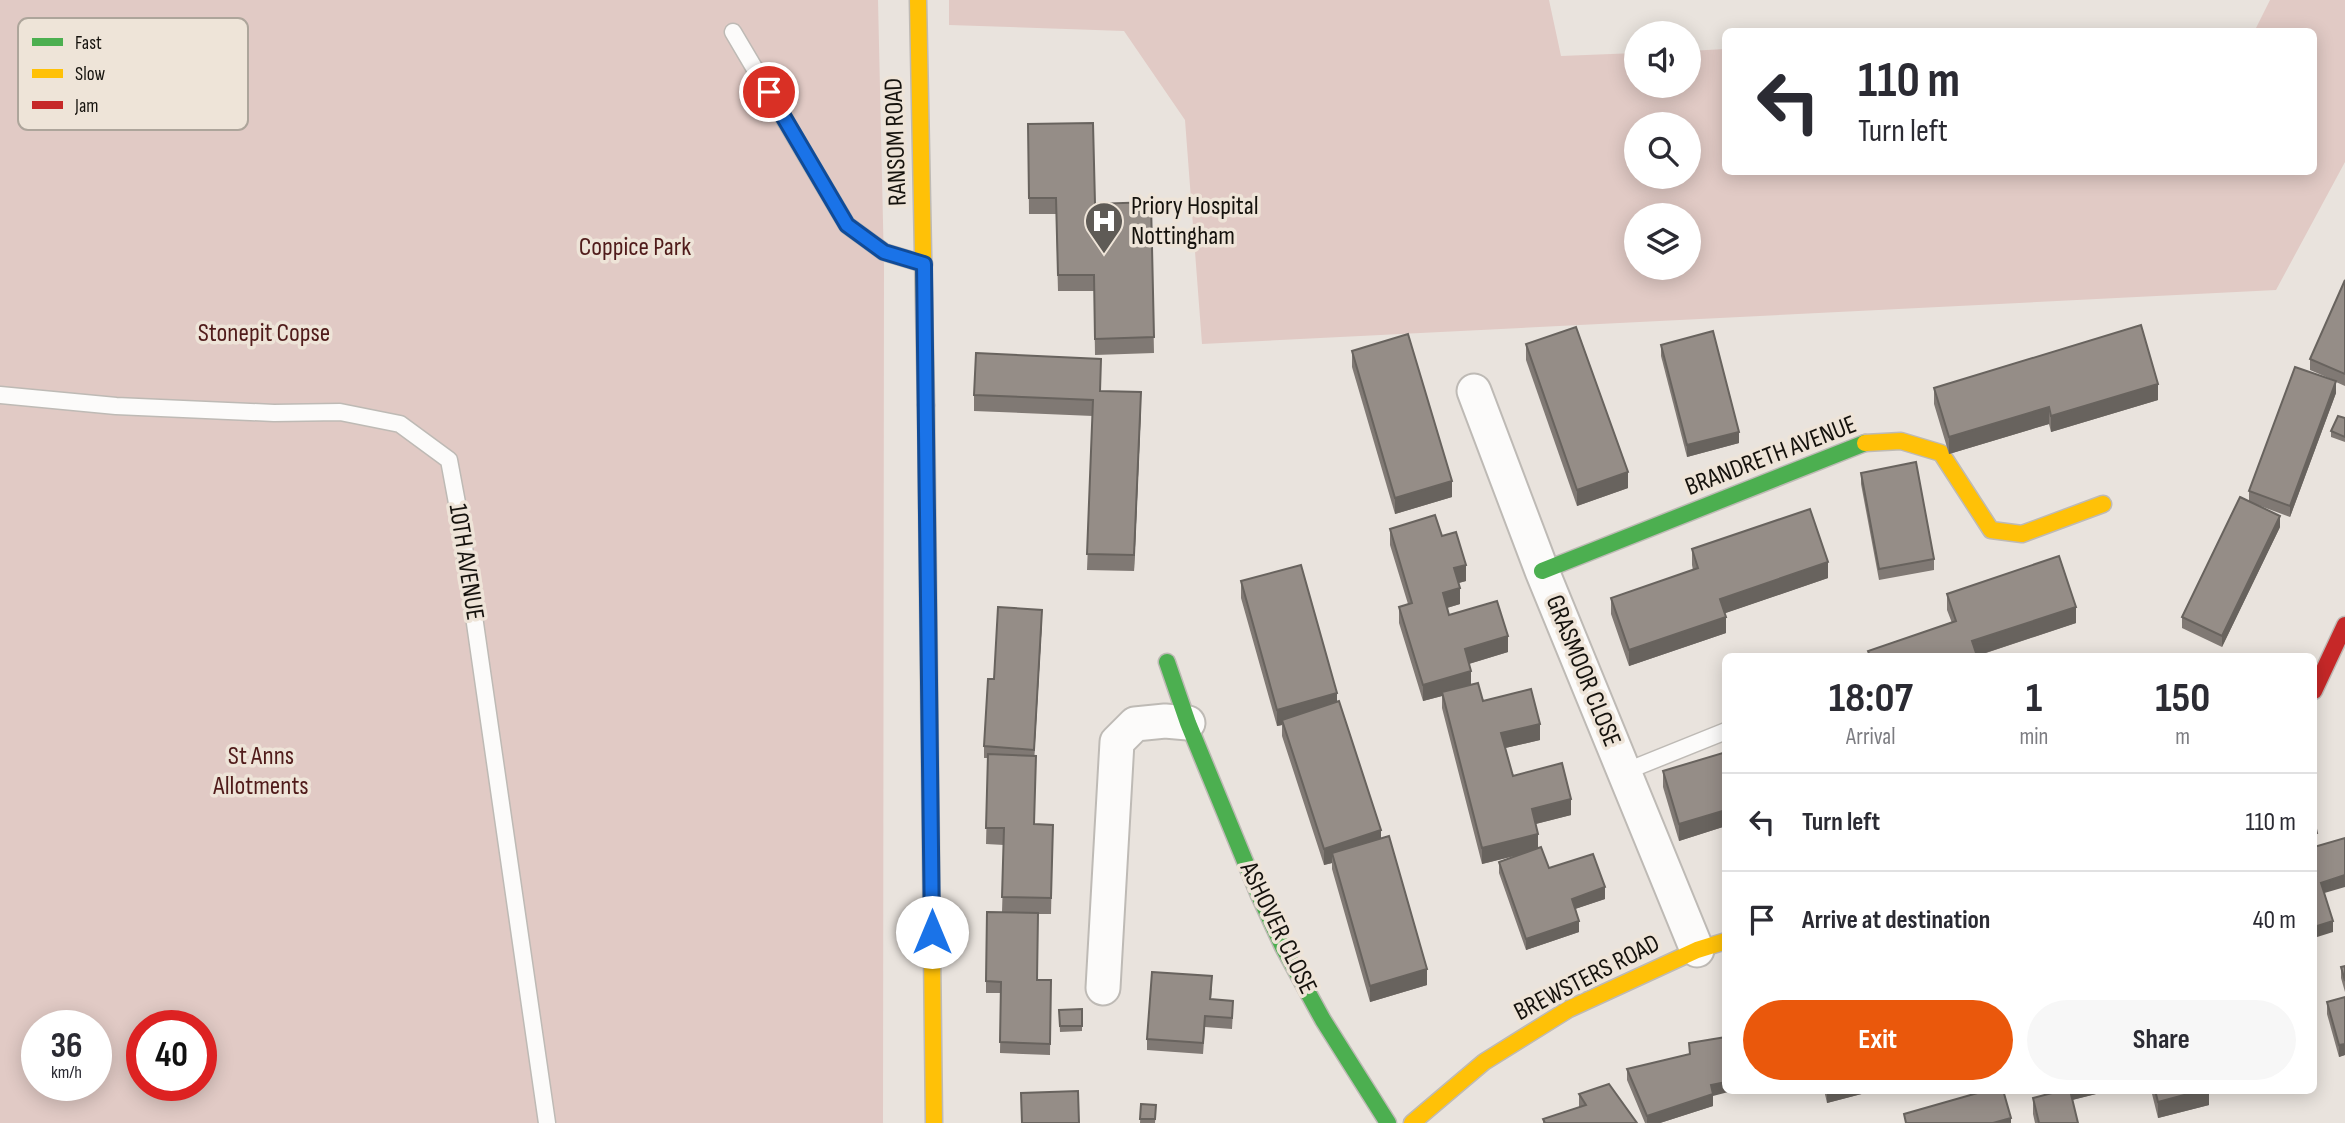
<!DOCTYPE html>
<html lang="en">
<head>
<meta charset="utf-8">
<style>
	body { margin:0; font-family:"Sofia Sans Condensed",sans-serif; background:#f7f7f7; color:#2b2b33; height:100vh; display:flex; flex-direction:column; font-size:26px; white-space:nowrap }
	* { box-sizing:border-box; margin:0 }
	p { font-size:23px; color:#7c7c81 }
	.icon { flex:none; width:38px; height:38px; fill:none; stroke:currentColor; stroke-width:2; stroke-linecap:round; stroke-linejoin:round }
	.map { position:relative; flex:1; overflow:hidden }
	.drawer { position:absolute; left:1722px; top:653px; width:595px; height:441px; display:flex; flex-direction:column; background:#fff; border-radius:10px; box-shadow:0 4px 18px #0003 }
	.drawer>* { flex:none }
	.hud { position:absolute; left:1722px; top:28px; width:595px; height:147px; border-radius:10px; box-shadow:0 4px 18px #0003; background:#fff; color:#2b2b33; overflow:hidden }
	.tools { position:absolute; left:1624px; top:21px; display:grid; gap:14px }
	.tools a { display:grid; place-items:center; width:77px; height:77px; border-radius:50%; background:#fff; box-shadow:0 4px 18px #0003; font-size:35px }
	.speed { position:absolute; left:21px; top:1010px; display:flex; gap:14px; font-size:35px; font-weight:700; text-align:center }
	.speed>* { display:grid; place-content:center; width:91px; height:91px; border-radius:50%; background:#fff; box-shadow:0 4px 18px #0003; line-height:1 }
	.speed small { font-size:18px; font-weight:400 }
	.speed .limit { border:10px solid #d22; background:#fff; color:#111 }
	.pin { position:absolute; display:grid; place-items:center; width:60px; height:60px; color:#fff; margin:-30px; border:4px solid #fff; border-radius:50%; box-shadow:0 2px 7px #0007 }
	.me { position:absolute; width:77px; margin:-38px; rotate:0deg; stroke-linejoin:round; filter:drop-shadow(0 0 5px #0008) }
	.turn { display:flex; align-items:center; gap:24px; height:147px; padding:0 21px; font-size:32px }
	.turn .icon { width:91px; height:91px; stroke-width:2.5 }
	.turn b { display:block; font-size:49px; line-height:60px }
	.eta { display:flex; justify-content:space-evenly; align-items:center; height:119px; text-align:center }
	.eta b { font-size:42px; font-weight:700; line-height:49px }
	.primary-button { display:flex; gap:14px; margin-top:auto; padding:14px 21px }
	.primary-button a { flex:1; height:80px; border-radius:42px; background:#ea580c; color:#fff; font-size:28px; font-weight:700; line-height:80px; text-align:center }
	.primary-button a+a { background:#f7f7f7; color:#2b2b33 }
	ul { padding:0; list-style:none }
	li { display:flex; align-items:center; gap:21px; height:98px; padding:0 21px; border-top:2px solid #e1e1e2 }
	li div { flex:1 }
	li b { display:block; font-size:26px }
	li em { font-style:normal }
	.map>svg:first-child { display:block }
	.green { fill:#e1cac5; fill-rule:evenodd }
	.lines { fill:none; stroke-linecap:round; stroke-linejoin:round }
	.lane-casing { stroke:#bebab5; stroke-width:19 }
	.street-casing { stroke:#bebab5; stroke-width:37 }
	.fast-casing { stroke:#bebab5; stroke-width:19 }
	.slow-casing { stroke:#bebab5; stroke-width:19 }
	.jam-casing { stroke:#bebab5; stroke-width:19 }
	.lane { stroke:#fcfbfa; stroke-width:16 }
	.street { stroke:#fcfbfa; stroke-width:33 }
	.fast { stroke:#4caf50; stroke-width:16 }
	.slow { stroke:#ffc107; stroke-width:16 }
	.jam { stroke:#c62828; stroke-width:16 }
	.wall { fill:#807974 }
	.shaded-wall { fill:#68635e }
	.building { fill:#958d87; stroke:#68635e; stroke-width:2 }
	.route-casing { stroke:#114b97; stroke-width:18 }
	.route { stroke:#1a73e8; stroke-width:12 }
	.labels { text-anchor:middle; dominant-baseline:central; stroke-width:7; stroke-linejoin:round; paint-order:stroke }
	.street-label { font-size:26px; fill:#15120d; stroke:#eee4d8 }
	.poi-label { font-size:26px; fill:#15120d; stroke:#eee4d8; text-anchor:start }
	.park-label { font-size:26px; fill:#501b1a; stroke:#eee4d8 }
	.key { fill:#eee4d8; stroke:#ada59b; stroke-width:2 }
	.key-label { font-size:19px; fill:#15120d }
</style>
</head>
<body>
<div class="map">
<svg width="2345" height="1123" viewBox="0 0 2345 1123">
	<rect width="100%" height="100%" fill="#e9e3dd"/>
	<!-- green -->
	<g class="green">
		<path d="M 0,0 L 878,0 L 884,266 L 883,1123 L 0,1123 ZM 37,1026 L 96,1026 L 96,1085 L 37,1085 ZM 142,1026 L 201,1026 L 201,1085 L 142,1085 Z"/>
		<path d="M 949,0 L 1549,0 L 1561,56 L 1636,53 L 1636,86 L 1689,86 L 1689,51 L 1725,49 L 1726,172 L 2314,172 L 2314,32 L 2171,31 L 2256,28 L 2270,0 L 2345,0 L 2345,162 L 2276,290 L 1202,344 L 1185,120 L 1124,31 L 949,25 ZM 1689,124 L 1689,177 L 1636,177 L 1636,124 ZM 1689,215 L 1689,268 L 1636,268 L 1636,215 Z"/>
	</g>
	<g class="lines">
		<defs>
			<g id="lane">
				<polyline points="733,32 847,225 884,252 924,264"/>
				<polyline points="0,395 116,406 274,413 340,412 400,424 449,460 460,519 547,1123"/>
				<polyline points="1624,772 1726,731"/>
			</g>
			<g id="street">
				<polyline points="1474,391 1542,571 1697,950"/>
				<polyline points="1103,988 1117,742 1135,724 1165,721 1188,723"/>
			</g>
			<g id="fast">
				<polyline points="926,405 932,952"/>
				<polyline points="1542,571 1865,443"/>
				<polyline points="1167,662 1188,723 1258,893 1283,947 1323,1020 1388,1123"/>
			</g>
			<g id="slow">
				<polyline points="918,0 926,405"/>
				<polyline points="1865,443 1901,441 1941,453 1991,530 2022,534 2103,504"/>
				<polyline points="932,952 934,1123"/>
				<polyline points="1412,1123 1484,1062 1569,1009 1697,950 1726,941"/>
			</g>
			<polyline id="jam" points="2314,691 2345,625"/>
		</defs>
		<!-- lane casing -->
		<use href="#lane" class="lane-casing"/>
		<!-- street casing -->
		<use href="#street" class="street-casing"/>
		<!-- fast casing -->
		<use href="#fast" class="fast-casing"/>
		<!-- slow casing -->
		<use href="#slow" class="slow-casing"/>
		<!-- jam casing -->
		<use href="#jam" class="jam-casing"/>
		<!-- lane -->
		<use href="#lane" class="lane"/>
		<!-- street -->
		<use href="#street" class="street"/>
		<!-- fast -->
		<use href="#fast" class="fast"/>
		<!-- slow -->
		<use href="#slow" class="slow"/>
		<!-- jam -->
		<use href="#jam" class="jam"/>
	</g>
	<!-- wall -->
	<g class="wall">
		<polygon points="1028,124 1095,204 1151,202 1154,353 1095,355 1094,291 1058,291 1056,214 1029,214"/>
		<polygon points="2345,280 2345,386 2336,382 2336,393 2290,517 2255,504 2280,527 2222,647 2182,628 2182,617 2249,501 2249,491 2331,379 2310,370 2310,359"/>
		<polygon points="1526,344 1628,488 1577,506 1526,360"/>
		<polygon points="1661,345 1739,443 1687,457 1661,356"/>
		<polygon points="1352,351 1452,497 1395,514 1352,367"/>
		<polygon points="1934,388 2158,400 2051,432 2049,424 1949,454 1934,404"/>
		<polygon points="1101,391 1141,408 1134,571 1087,570 1093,416 974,411 974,395"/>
		<polygon points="2345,418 2345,442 2331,437 2331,431"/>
		<polygon points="1861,473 1934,559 1934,570 1879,580 1861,484"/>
		<polygon points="1390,529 1442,536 1466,581 1459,583 1460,604 1447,608 1449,615 1508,652 1469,664 1471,685 1483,701 1540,740 1505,748 1513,776 1571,815 1535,824 1538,848 1549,868 1605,899 1575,909 1579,932 1526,950 1499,873 1499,862 1514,856 1482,864 1442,708 1442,696 1423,701 1399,623 1399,607 1408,604 1390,545"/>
		<polygon points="1692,549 1828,578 1725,613 1726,633 1629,666 1611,614 1611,598 1693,570 1692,565"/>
		<polygon points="1241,581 1337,702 1427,985 1370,1002 1332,869 1332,863 1324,865 1282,736 1282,725 1277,726 1241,598"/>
		<polygon points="1947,594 2076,623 1977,656 1868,656 1868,651 1952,623 1947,610"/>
		<polygon points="1042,621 1034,756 1035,825 1053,825 1051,914 1038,914 1037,980 1051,980 1050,1055 1000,1053 1001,993 986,993 986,981 1002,912 1004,845 986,844 988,758 984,758 984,746 994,679"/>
		<polygon points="1726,752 1726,826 1679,841 1663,787 1663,771"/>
		<polygon points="2345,966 2345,992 2341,978 2341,967"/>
		<polygon points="1212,988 1211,999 1233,1012 1232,1029 1205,1027 1203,1054 1147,1050 1147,1039"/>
		<polygon points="2345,997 2345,1055 2339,1057 2327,1014 2327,1002"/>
		<polygon points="1082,1009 1082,1031 1060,1032 1059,1010"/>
		<polygon points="1689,1043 1713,1096 1713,1106 1660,1123 1645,1123 1627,1080 1627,1069 1689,1054"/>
		<polygon points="1824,1090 1873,1090 1873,1091 1827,1103"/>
		<polygon points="2052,1090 2112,1090 2072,1100 2078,1123 2035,1123 2033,1114 2033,1098 2052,1093"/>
		<polygon points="2151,1090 2209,1090 2209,1105 2158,1118"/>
		<polygon points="1579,1094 1637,1123 1543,1123 1543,1119 1579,1107"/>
		<polygon points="1141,1104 1156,1105 1155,1123 1140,1123"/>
	</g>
	<!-- shaded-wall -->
	<g class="shaded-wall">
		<polygon points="2336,381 2336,393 2290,517 2290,506"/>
		<polygon points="2158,384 2158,400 2051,432 2051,416"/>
		<polygon points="1141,392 1141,408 1134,571 1134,555"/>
		<polygon points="2049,407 2049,424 1949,454 1949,437"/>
		<polygon points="1739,432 1739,443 1687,457 1687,445"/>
		<polygon points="1628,472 1628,488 1577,506 1577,490"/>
		<polygon points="1452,481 1452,497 1395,514 1395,498"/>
		<polygon points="2280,516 2280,527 2222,647 2222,636"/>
		<polygon points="1828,562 1828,578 1720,615 1720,599"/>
		<polygon points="1466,565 1466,581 1454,584 1454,568"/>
		<polygon points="1460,588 1460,604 1443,609 1443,593"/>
		<polygon points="2076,607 2076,623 1976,656 1972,641"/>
		<polygon points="1042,610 1042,621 1034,761 1034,750"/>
		<polygon points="1726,617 1726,633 1629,666 1629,650"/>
		<polygon points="1508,636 1508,652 1465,665 1465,649"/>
		<polygon points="1471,671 1471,687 1442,692 1442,696 1423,701 1423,685"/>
		<polygon points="1337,693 1337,709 1282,720 1282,725 1277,726 1277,710"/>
		<polygon points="1540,724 1540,740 1501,749 1501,733"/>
		<polygon points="1571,799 1571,815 1532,825 1532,809"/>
		<polygon points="1726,810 1726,826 1679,841 1679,824"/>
		<polygon points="1381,830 1381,846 1332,853 1332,863 1324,865 1324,849"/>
		<polygon points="2317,833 2317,844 2314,845 2314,834"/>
		<polygon points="1538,834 1538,850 1482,864 1482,848"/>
		<polygon points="2345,875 2345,887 2321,894 2321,883"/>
		<polygon points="1605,887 1605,899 1572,910 1572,899"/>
		<polygon points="1579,921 1579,932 1526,950 1526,939"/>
		<polygon points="2333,921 2333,932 2314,938 2314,927"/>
		<polygon points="1427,969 1427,985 1370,1002 1370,986"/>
		<polygon points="2345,1044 2345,1055 2339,1057 2339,1045"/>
		<polygon points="1726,1082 1726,1090 1736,1090 1713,1096 1713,1106 1660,1123 1647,1123 1647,1116 1711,1085"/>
		<polygon points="1831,1090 1873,1090 1873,1091 1827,1103 1827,1091"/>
		<polygon points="2068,1090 2112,1090 2068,1101"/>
		<polygon points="2203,1090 2209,1090 2209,1105 2158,1118 2158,1102"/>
		<polygon points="2011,1118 2011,1123 1993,1123"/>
	</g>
	<!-- building -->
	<g class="building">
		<polygon points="1093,123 1095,204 1151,202 1154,337 1095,339 1094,275 1058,275 1056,198 1029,198 1028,124"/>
		<polygon points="2345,280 2345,374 2310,359"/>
		<polygon points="2141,325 2158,384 2051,416 2049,407 1949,437 1934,388"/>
		<polygon points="1576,327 1628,472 1577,490 1526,344"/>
		<polygon points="1713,331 1739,432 1687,445 1661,345"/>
		<polygon points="1408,334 1452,481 1395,498 1352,351"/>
		<polygon points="976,353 1101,359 1100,391 1141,392 1134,555 1087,554 1093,400 974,395"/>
		<polygon points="2295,367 2336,381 2290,506 2249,491"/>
		<polygon points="2338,416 2345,418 2345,437 2331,431"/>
		<polygon points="1916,462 1934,559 1879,569 1861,473"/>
		<polygon points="2240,497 2280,516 2222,636 2182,617"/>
		<polygon points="1810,509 1828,562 1720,599 1726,617 1629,650 1611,598 1698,568 1692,549"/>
		<polygon points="1435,515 1442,536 1456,532 1466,565 1454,568 1460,588 1443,593 1449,615 1497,601 1508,636 1465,649 1471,671 1423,685 1399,607 1412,603 1390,529"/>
		<polygon points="2059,556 2076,607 1972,641 1977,656 1870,656 1868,651 1956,621 1947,594"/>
		<polygon points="1301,565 1337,693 1277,710 1241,581"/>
		<polygon points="998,607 1042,610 1034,750 984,746 988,679 994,679"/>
		<polygon points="1478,683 1483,701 1531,689 1540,724 1501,733 1513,776 1562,763 1571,799 1532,809 1538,834 1482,848 1442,692"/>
		<polygon points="1339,701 1381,830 1324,849 1282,720"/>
		<polygon points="1726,752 1726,810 1679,824 1663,771"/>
		<polygon points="988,754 1036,756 1034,824 1053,825 1051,898 1002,897 1004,828 986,828"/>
		<polygon points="2314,820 2317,833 2314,834"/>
		<polygon points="1389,836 1427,969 1370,986 1332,853"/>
		<polygon points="2345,838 2345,875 2321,883 2333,921 2314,927 2314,877 2316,876 2314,868 2314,847"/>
		<polygon points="1541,847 1549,868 1593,854 1605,887 1572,899 1579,921 1526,939 1499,862"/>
		<polygon points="987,912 1038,913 1037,980 1051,980 1050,1044 1000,1042 1001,982 986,981"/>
		<polygon points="2345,966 2345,981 2341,967"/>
		<polygon points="1152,972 1212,976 1210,999 1233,1001 1232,1018 1205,1016 1203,1043 1147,1039"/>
		<polygon points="2345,997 2345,1044 2339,1045 2327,1002"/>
		<polygon points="1082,1009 1082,1026 1060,1026 1059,1010"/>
		<polygon points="1726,1037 1726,1082 1711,1085 1713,1094 1647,1116 1627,1069 1690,1054 1689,1043"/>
		<polygon points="1609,1084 1637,1123 1545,1123 1543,1119 1586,1105 1579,1094"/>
		<polygon points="1988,1090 2003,1090 2011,1118 1993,1123 1906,1123 1904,1114"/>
		<polygon points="2056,1090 2070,1090 2078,1123 2039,1123 2033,1098 2056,1092"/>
		<polygon points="2155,1090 2203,1090 2158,1102"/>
		<polygon points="1078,1091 1079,1123 1022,1123 1021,1093"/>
		<polygon points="1141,1104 1156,1105 1155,1119 1140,1119"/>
	</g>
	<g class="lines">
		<defs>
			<polyline id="route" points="769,92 847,225 884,252 924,264 932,932"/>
		</defs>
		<!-- route casing -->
		<use href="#route" class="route-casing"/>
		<!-- route -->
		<use href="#route" class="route"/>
	</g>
	<!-- icons -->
	<defs>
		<symbol id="hospital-pin" viewBox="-11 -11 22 30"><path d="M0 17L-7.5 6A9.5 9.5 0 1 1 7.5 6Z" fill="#5f5b56" stroke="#eee4d8"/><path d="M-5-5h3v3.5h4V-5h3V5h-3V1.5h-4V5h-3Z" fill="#fff"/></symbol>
	</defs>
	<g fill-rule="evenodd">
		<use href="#hospital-pin" x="1082" y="199" width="44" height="60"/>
	</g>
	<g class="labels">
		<!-- street labels -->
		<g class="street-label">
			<text transform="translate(896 142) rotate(-92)">RANSOM ROAD</text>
			<text transform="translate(1771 456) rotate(-21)">BRANDRETH AVENUE</text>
			<text transform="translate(466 562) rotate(81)">10TH AVENUE</text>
			<text transform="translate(1583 671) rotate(68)">GRASMOOR CLOSE</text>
			<text transform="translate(1278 928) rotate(64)">ASHOVER CLOSE</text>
			<text transform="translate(1587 978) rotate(-27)">BREWSTERS ROAD</text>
		</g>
		<!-- poi labels -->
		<g class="poi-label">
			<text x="1131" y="206">Priory Hospital<tspan x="1131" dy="30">Nottingham</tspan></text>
		</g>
		<!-- park labels -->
		<g class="park-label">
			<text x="635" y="247">Coppice Park</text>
			<text x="264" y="333">Stonepit Copse</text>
			<text x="261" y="756">St Anns<tspan x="261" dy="30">Allotments</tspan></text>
		</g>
	</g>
	<!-- legend -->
	<rect x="18" y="18" width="230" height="112" rx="10" class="key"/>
	<rect x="32" y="38" width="31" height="8" fill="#4caf50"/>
	<rect x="32" y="69" width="31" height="9" fill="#ffc107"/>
	<rect x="32" y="101" width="31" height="8" fill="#c62828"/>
	<g class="key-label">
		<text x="75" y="49">Fast</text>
		<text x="75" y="80">Slow</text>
		<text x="75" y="112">Jam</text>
	</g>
</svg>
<div class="tools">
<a><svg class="icon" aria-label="sound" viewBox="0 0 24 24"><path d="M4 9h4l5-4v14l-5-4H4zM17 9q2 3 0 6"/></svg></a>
<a><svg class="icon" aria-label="search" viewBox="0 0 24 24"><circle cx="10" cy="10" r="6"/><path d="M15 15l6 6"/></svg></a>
<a><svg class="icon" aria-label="layers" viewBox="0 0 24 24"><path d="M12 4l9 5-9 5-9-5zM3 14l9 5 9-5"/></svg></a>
</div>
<div class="speed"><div>36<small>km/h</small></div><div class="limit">40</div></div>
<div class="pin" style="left:769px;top:92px;background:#d93025"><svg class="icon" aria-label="arrive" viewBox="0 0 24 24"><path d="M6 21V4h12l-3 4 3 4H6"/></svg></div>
<svg class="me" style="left:932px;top:932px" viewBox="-20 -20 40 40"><circle r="19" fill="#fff"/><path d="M0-13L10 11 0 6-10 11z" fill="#1a73e8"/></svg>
<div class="hud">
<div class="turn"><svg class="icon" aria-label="left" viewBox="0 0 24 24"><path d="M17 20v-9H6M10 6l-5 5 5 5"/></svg><div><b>110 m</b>Turn left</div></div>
</div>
<section class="drawer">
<div class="eta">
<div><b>18:07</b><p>Arrival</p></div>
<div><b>1</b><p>min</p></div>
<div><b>150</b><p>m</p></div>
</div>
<ul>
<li><svg class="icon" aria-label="left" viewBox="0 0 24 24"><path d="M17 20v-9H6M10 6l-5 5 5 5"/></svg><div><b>Turn left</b></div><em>110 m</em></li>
<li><svg class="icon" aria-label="arrive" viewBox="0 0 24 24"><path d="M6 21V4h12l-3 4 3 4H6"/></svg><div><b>Arrive at destination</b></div><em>40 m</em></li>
</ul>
<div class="primary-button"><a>Exit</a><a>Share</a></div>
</section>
</div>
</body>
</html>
